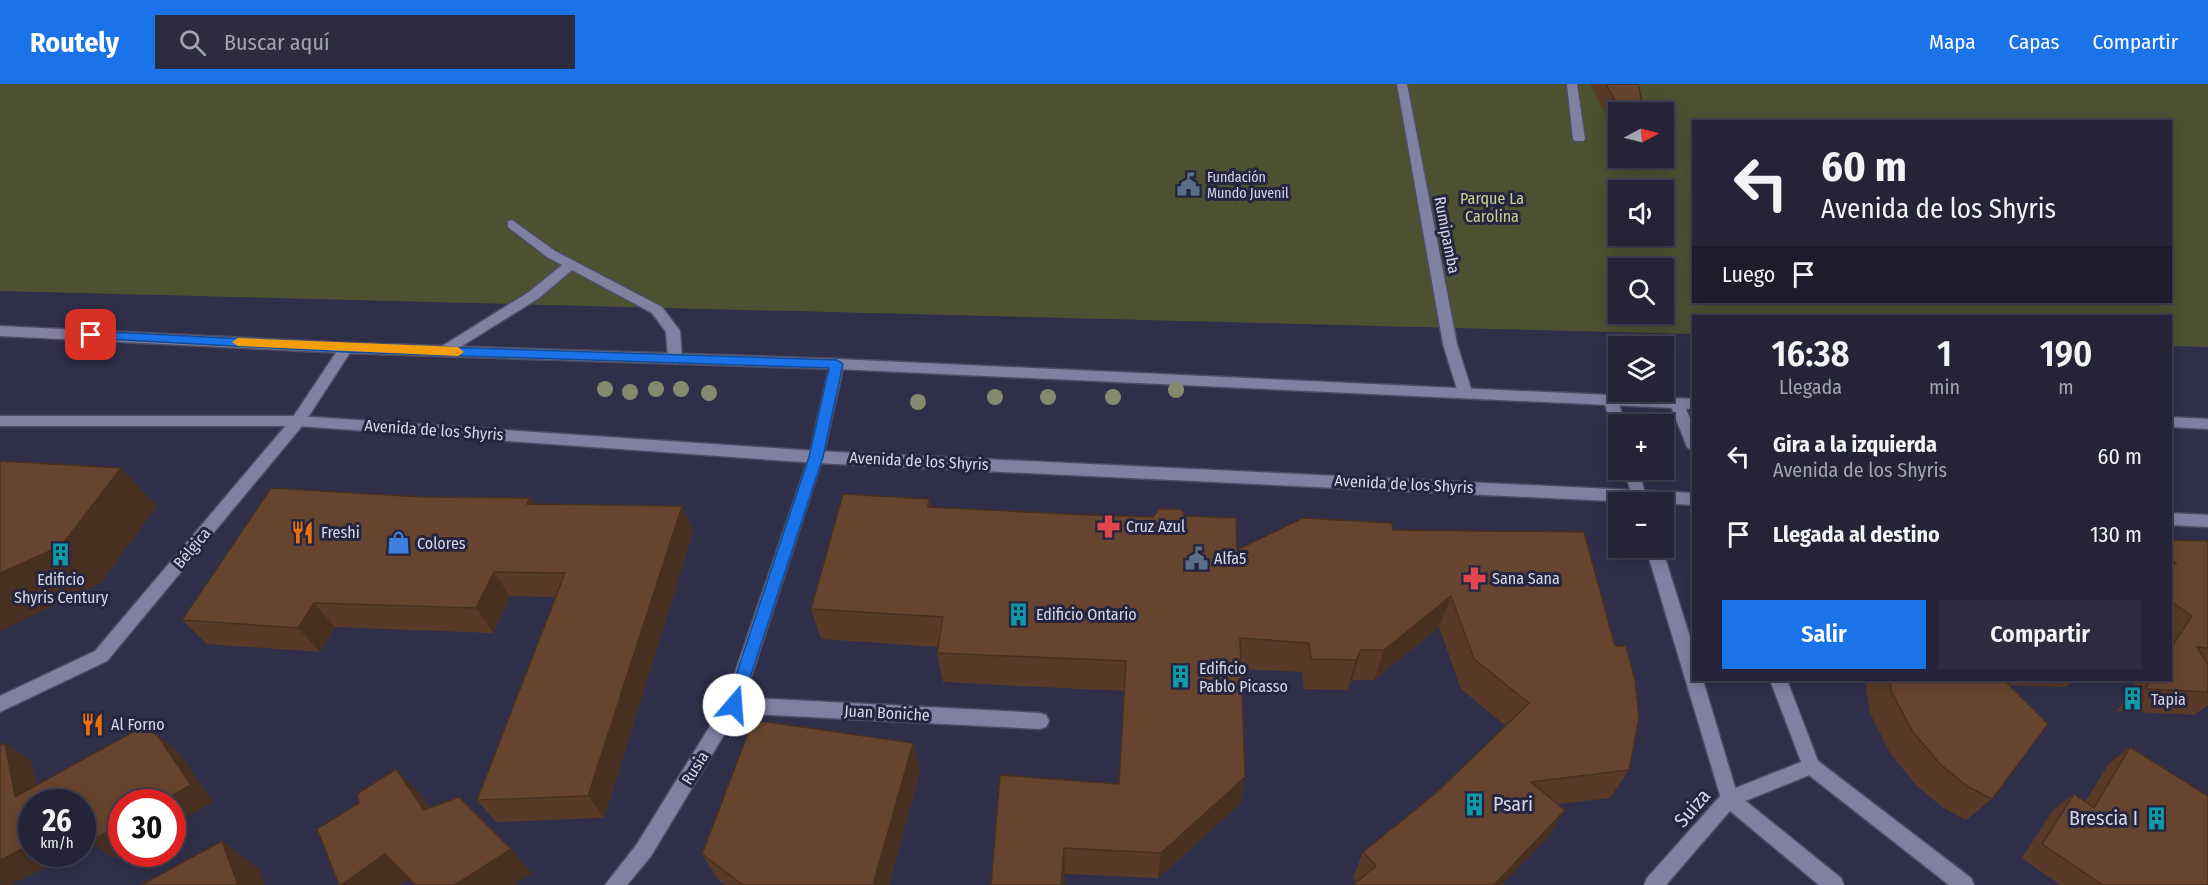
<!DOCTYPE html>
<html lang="es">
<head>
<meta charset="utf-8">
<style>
	body { margin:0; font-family:"Fira Sans Condensed",sans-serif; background:#2c2b40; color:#f1f3f6; height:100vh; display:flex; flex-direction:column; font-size:22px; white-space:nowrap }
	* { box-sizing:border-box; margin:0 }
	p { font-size:20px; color:#a3a4ae }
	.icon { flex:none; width:33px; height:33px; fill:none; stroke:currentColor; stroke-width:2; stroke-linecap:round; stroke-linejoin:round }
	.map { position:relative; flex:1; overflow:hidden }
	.details { position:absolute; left:1692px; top:231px; width:480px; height:366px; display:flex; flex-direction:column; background:#242338; border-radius:0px; box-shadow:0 3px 15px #0003,0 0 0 2px #414053 }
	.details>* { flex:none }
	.hud { position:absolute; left:1692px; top:36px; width:480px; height:183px; border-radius:0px; box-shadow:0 3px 15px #0003,0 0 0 2px #414053; background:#242338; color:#f1f3f6; overflow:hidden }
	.needle { width:39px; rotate:83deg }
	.controls { position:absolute; left:1608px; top:18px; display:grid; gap:12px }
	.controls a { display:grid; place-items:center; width:66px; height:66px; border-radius:0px; background:#242338; box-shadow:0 3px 15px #0003,0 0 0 2px #414053; font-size:30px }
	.speed { position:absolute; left:18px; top:705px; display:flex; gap:12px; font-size:30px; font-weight:700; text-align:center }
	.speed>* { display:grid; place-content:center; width:78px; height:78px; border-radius:50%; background:#242338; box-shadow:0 3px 15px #0003,0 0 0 2px #414053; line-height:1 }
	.speed small { font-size:15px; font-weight:400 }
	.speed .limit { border:9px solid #d22; background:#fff; color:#111 }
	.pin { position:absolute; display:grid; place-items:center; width:51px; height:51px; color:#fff; margin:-26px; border-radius:12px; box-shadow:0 3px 9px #0006 }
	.me { position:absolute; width:66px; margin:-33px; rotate:18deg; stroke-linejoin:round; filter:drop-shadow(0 0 4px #0008) }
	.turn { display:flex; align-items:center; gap:21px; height:126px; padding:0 30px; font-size:27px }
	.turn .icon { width:78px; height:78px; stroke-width:2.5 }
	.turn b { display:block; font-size:42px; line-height:51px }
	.then { display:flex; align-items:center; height:57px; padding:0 30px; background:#0003; gap:12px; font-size:22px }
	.eta { display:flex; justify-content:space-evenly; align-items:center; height:102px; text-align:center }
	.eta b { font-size:36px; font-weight:600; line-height:42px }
	.button { display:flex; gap:12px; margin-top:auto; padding:12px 30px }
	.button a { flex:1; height:69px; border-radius:0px; background:#1a73e8; color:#fff; font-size:24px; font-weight:600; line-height:69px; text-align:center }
	.button a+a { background:#2c2b40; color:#f1f3f6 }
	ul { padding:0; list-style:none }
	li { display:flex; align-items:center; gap:18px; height:78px; padding:0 30px }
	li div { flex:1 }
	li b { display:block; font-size:22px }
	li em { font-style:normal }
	header { display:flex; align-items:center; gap:36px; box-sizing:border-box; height:84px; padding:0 30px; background:#1a73e8; color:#fff }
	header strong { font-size:28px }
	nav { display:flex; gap:33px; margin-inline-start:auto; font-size:21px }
	.search { width:420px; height:54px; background:#2c2b40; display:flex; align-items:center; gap:15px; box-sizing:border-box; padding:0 21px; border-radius:0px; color:#a3a4ae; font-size:22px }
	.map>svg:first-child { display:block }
	.green { fill:#4d5031; fill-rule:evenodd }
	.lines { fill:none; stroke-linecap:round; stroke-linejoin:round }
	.service-casing { stroke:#4d4d64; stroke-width:3 }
	.minor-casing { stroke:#4d4d64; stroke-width:3 }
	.tertiary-casing { stroke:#4d4d64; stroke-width:3 }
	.secondary-casing { stroke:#4d4d64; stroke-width:3 }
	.service { fill:#8081a1; fill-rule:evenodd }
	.minor { fill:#8081a1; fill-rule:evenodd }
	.tertiary { fill:#8081a1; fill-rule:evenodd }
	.secondary { fill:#8081a1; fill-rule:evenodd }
	.tree { fill:#858970 }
	.wall { fill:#593a28 }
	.shaded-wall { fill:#483021 }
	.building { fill:#67442f; stroke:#483021; stroke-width:1.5 }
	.route { fill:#1a73e8; stroke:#114b97; stroke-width:1.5 }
	.slow { fill:#f59e0b }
	.labels { text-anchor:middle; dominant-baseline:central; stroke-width:6; stroke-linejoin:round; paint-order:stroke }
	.far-poi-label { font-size:14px; fill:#d6d7e9; stroke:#26253f; text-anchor:start }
	.park-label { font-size:16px; fill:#cad28f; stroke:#26253f }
	.street-label { font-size:16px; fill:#d6d7e9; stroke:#26253f }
	.poi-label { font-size:16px; fill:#d6d7e9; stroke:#26253f; text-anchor:start }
	.near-poi-label { font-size:20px; fill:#d6d7e9; stroke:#26253f; text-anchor:start }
	.near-street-label { font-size:20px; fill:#d6d7e9; stroke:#26253f }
</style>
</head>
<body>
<header>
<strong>Routely</strong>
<div class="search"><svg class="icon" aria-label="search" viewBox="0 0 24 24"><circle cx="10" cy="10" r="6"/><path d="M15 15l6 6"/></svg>Buscar aquí</div>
<nav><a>Mapa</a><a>Capas</a><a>Compartir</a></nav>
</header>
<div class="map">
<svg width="2208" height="801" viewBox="0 0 2208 801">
	<rect width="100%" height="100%" fill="#302f4a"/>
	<!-- green -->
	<path class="green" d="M 0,0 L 2208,0 L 2208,263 L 2171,262 L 2170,232 L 1694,232 L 1693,250 L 0,207 ZM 1618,28 L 1664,28 L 1664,74 L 1618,74 ZM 1694,38 L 2170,38 L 2170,218 L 1694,218 ZM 1618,106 L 1664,106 L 1664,152 L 1618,152 ZM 1618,184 L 1664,184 L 1664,230 L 1618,230 Z"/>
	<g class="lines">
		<defs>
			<g id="service">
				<polygon points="1397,0 1407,0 1457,260 1472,308 1465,313 1458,308 1443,260"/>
				<polygon points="1567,0 1577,0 1585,55 1583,57 1575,57 1573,55"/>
				<polygon points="512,136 555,167 662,223 680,247 682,275 680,278 675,280 668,275 666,248 652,229 572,186 539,214 449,270 439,270 437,267 439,264 529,208 562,181 547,173 508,143 508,137"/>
				<polygon points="733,613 1040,629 1046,631 1049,637 1046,643 1040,645 733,629 727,626 724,621 727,616"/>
			</g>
			<g id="minor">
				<polygon points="346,259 353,264 303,341 107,577 0,628 0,612 95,567 293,333 341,261"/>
				<polygon points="837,275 844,280 823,373 742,621 651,772 627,801 605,801 637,760 725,618 809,373 830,280"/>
				<polygon points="1811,674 1817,676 1820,682 1817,688 1735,721 1666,801 1644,801 1647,794 1723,709"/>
			</g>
			<g id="tertiary">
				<polygon points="1611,311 1618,316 1625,340 1618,340 1618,348 1611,343 1604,316"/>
				<polygon points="1677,315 1682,316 1694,344 1694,368 1687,363 1670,320"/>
				<polygon points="1624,386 1638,386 1648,418 1634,418"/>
				<polygon points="1646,464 1662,464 1694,566 1694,596 1703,596 1737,710 1841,794 1844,801 1819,801 1723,721"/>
				<polygon points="1770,596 1787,596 1818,677 1971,794 1974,801 1949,801 1805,688"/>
			</g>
			<g id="secondary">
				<polygon points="0,242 346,259 837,275 1694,315 1694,325 837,285 346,269 0,252"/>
				<polygon points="0,332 298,332 816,367 1694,409 1694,421 816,379 298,342 0,342"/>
				<polygon points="2170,333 2208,335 2208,345 2170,343"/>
				<polygon points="2170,429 2208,431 2208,443 2170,441"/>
			</g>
		</defs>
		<!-- service casing -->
		<use href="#service" class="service-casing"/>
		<!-- minor casing -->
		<use href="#minor" class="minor-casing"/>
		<!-- tertiary casing -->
		<use href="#tertiary" class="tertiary-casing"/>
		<!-- secondary casing -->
		<use href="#secondary" class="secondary-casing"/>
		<!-- service -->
		<use href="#service" class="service"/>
		<!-- minor -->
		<use href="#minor" class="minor"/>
		<!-- tertiary -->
		<use href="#tertiary" class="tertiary"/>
		<!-- secondary -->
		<use href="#secondary" class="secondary"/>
	</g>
	<!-- trees -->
	<g class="tree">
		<circle cx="605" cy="305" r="8"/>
		<circle cx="656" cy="305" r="8"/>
		<circle cx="681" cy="305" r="8"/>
		<circle cx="1176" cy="306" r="8"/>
		<circle cx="630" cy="308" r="8"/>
		<circle cx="709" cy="309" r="8"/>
		<circle cx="995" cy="313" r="8"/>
		<circle cx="1048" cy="313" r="8"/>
		<circle cx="1113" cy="313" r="8"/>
		<circle cx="918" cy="318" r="8"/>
	</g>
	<!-- wall -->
	<g class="wall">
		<polygon points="1590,0 1638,0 1644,28 1618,28 1618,54"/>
		<polygon points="1629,74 1649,74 1645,84 1636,87"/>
		<polygon points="929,415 931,423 1087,431 1153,433 1185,432 1237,466 1393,446 1629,686 1610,714 1558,720 1548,753 1502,801 1353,801 1357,798 1353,794 1363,768 1436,709 1506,642 1461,605 1439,543 1374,596 1352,596 1347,606 1304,605 1302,588 1242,585 1240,720 1158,794 1065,790 991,801 1119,700 1124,607 943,598 937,569 938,563 821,555 811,525"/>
		<polygon points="534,420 682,422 693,448 604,734 496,738 477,716 555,513 510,512 493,549 335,543 320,568 207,560 182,536"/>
		<polygon points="2170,456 2208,457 2208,621 2194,631 2117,627 2137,596 2170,596"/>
		<polygon points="1865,596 2075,596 2065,603 2009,601 1992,715 1966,736 1942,723 1916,701 1890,669 1870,629"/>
		<polygon points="913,659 920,687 889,801 725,801 718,796 702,770"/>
		<polygon points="2130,663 2208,801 2060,801 2022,774 2053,726 2074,710 2085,718 2109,679"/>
	</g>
	<!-- shaded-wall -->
	<g class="shaded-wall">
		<polygon points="1642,74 1649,74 1645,84 1636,87"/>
		<polygon points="121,384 157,422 101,499 0,547 0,489"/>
		<polygon points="530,414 545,439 527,420"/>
		<polygon points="682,422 693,448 604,734 588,712"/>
		<polygon points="494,488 510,512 493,549 476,524"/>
		<polygon points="1451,512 1439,543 1374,596 1384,566"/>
		<polygon points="314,519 335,543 320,568 298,544"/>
		<polygon points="1361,566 1352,596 1347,606 1356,576"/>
		<polygon points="157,651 179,669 213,718 172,741 172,718 160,718"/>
		<polygon points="5,659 31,677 40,718 15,713"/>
		<polygon points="913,659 920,687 889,801 873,801"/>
		<polygon points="396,685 421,710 448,750 424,726"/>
		<polygon points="1245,693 1240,720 1158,794 1161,769"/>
		<polygon points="1565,726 1548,753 1502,801 1494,801"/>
		<polygon points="82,734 122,740 122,770 123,770 114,774 91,759 82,764"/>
		<polygon points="222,757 259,785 265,801 238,801"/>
		<polygon points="32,760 32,770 71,770 11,801 0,801 0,776"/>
		<polygon points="1064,764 1065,790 1065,801 1061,801"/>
		<polygon points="511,765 532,789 514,801 455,801"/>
		<polygon points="385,770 411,794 401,801 341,801"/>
	</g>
	<!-- building -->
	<g class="building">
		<polygon points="1606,0 1638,0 1644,28 1621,28"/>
		<polygon points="0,377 121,384 61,462 0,489"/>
		<polygon points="271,404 422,413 530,414 527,420 682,422 588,712 477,716 565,489 494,488 476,524 314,519 298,544 182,536"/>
		<polygon points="843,410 929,415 928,423 1087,431 1153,433 1159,425 1181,425 1185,432 1236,434 1237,466 1303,434 1392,439 1393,446 1584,448 1615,562 1626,562 1635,596 1639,634 1629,686 1531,698 1565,726 1494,801 1353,801 1376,782 1363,768 1436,709 1529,619 1474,575 1451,512 1384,566 1361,566 1356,576 1311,575 1309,559 1240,554 1245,693 1161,769 1064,764 1061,801 991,801 1000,691 1119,700 1126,577 937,569 943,533 811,525"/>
		<polygon points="2170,456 2208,457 2208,564 2197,563 2208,581 2208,608 2145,605 2151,596 2170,596 2170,565 2192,532 2170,517 2170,480 2176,480 2170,472"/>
		<polygon points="1890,596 2004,596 2048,640 1992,715 1967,702 1940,680 1913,648 1891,607"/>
		<polygon points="753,636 913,659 873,801 743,801 702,770"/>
		<polygon points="140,644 157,651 191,701 160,718 122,718 122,740 89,758 82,734 82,718 32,718 32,760 0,776 0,661 5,659 15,713"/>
		<polygon points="2130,663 2208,712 2208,801 2103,801 2042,760 2074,710 2094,724"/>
		<polygon points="396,685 424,726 459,713 511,765 455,801 415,801 385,770 341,801 339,801 317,745 359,719 357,710"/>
		<polygon points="222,757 238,801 141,801"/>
	</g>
	<!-- route -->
	<polygon class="route" points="91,247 346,260 837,276 843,280 823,373 741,621 739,626 734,628 728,626 726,621 809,373 829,284 346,268 87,254 87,248"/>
	<!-- slow -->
	<polygon class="slow" points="238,254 458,263 464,268 458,272 238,262 232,258"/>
	<!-- icons -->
	<defs>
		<symbol id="civic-bare" viewBox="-9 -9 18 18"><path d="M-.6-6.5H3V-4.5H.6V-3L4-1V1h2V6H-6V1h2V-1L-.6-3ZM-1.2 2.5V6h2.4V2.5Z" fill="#5c6f8a" stroke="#26253f" stroke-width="2.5" paint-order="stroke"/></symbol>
		<symbol id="pharmacy-bare" viewBox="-9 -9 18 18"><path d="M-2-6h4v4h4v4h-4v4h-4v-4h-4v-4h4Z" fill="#e0444e" stroke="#26253f" stroke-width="2.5" paint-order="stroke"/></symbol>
		<symbol id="restaurant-bare" viewBox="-9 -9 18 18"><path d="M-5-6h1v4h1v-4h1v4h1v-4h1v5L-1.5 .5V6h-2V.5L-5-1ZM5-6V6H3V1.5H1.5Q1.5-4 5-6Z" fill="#e8710a" stroke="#26253f" stroke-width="2.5" paint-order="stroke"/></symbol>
		<symbol id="shop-bare" viewBox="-9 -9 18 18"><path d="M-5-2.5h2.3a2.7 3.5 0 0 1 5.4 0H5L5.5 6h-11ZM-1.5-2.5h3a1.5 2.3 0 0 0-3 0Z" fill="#3f7fe0" stroke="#26253f" stroke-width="2.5" paint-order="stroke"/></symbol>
		<symbol id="building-bare" viewBox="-9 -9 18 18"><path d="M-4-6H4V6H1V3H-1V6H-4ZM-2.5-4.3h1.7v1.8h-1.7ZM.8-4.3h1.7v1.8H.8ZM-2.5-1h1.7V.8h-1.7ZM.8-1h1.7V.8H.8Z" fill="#0f9aa8" stroke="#26253f" stroke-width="2.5" paint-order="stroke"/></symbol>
	</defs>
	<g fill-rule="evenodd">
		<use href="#civic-bare" x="1172" y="84" width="33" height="33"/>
		<use href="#pharmacy-bare" x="1092" y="426" width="33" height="33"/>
		<use href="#restaurant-bare" x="286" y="432" width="33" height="33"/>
		<use href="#shop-bare" x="382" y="442" width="33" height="33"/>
		<use href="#building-bare" x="44" y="454" width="33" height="33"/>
		<use href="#civic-bare" x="1180" y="458" width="33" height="33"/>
		<use href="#pharmacy-bare" x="1458" y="478" width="33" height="33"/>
		<use href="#building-bare" x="1002" y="514" width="33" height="33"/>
		<use href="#building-bare" x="1164" y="576" width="33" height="33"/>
		<use href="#building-bare" x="2116" y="598" width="33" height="33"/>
		<use href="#restaurant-bare" x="76" y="624" width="33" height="33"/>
		<use href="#building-bare" x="1458" y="704" width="33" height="33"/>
		<use href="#building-bare" x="2140" y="718" width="33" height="33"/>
	</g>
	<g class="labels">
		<!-- far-poi labels -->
		<g class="far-poi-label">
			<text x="1207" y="93">Fundación<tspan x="1207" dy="16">Mundo Juvenil</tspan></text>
		</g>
		<!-- park labels -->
		<g class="park-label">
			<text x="1492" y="114">Parque La<tspan x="1492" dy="18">Carolina</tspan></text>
		</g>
		<!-- street labels -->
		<g class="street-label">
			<text transform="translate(1447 151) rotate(79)">Rumipamba</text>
			<text transform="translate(434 346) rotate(4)">Avenida de los Shyris</text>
			<text transform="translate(919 377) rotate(3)">Avenida de los Shyris</text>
			<text transform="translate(1404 400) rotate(3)">Avenida de los Shyris</text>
			<text transform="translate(192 464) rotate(-50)">Bélgica</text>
			<text transform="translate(887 629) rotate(3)">Juan Boniche</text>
			<text transform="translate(695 684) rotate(-58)">Rusia</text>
		</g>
		<!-- poi labels -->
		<g class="poi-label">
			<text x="1126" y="442">Cruz Azul</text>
			<text x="321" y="448">Freshi</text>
			<text x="417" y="459">Colores</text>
			<text x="1214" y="474">Alfa5</text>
			<text x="1492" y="494">Sana Sana</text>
			<text x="61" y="495" text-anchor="middle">Edificio<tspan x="61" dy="18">Shyris Century</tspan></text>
			<text x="1036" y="530">Edificio Ontario</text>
			<text x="1199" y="584">Edificio<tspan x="1199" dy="18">Pablo Picasso</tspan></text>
			<text x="2151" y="615">Tapia</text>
			<text x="111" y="640">Al Forno</text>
		</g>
		<!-- near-poi labels -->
		<g class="near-poi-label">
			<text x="1493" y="720">Psari</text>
			<text x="2138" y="734" text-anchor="end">Brescia I</text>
		</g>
		<!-- near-street labels -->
		<g class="near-street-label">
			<text transform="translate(1692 724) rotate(-49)">Suiza</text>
		</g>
	</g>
</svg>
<div class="controls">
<a><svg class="needle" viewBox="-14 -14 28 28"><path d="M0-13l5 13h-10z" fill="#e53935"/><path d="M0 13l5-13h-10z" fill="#a3a4ae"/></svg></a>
<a><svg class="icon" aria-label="sound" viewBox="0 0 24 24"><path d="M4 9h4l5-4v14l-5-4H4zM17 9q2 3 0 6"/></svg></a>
<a><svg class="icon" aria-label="search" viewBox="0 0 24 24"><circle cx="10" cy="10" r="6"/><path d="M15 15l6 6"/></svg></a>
<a><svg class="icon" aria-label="layers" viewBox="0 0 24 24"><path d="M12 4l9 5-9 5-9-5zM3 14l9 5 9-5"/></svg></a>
<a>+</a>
<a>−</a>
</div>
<div class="speed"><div>26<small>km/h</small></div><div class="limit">30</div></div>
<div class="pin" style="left:91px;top:251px;background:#d93025"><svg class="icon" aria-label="arrive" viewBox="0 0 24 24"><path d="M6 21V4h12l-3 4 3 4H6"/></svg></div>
<svg class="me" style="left:734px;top:621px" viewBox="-20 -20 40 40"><circle r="19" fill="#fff"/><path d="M0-13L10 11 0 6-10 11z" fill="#1a73e8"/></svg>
<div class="hud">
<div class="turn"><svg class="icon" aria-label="left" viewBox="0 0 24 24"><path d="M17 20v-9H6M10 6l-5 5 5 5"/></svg><div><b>60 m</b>Avenida de los Shyris</div></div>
<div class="then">Luego<svg class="icon" aria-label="arrive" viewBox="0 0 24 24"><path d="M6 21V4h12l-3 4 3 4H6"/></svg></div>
</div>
<section class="details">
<div class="eta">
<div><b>16:38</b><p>Llegada</p></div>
<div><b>1</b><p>min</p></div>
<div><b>190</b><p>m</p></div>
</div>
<ul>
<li><svg class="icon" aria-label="left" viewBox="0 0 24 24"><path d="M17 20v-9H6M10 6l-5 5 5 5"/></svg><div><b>Gira a la izquierda</b><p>Avenida de los Shyris</p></div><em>60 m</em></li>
<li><svg class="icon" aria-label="arrive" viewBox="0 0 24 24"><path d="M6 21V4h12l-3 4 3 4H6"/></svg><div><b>Llegada al destino</b></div><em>130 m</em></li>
</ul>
<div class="button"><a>Salir</a><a>Compartir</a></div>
</section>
</div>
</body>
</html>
